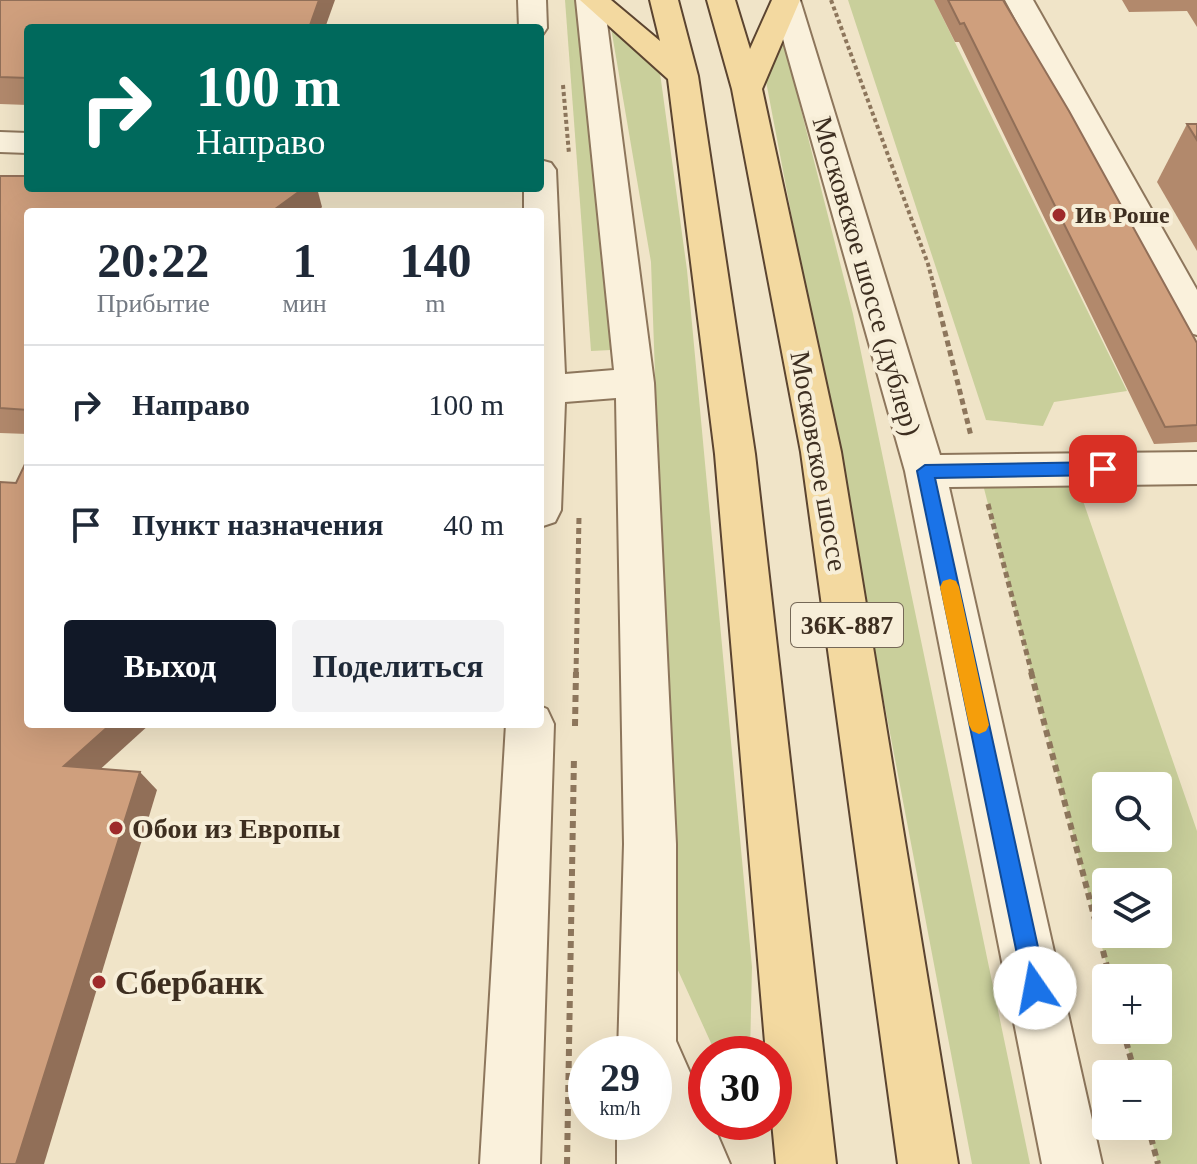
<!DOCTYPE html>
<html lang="ru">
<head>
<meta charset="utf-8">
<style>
	body { margin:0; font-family:Georgia,serif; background:#f2f2f3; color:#1f2937; height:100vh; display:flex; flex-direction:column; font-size:30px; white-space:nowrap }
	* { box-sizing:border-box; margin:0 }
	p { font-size:26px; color:#747a83 }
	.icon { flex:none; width:44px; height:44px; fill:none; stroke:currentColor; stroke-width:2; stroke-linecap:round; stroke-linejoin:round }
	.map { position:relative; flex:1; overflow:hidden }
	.details { position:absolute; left:24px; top:208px; width:520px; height:520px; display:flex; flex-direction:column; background:#fff; border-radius:8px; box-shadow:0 8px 32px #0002 }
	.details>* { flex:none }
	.hud { position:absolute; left:24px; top:24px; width:520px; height:168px; border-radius:8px; box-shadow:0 8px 32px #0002; background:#00695c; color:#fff; overflow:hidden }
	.fabs { position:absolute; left:1092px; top:772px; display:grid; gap:16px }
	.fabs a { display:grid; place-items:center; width:80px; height:80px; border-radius:8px; background:#fff; box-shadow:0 8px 32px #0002; font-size:40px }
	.speed { position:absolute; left:568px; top:1036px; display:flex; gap:16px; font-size:40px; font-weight:700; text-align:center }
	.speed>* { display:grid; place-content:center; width:104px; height:104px; border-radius:50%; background:#fff; box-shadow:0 8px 32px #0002; line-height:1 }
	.speed small { font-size:20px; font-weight:400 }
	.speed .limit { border:12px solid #d22; background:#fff; color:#111 }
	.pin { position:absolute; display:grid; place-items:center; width:68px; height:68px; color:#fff; margin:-34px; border-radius:16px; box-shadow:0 4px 12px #0006 }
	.me { position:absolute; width:88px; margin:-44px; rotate:348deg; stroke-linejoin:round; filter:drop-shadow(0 0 6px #0008) }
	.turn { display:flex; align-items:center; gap:28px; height:168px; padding:0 40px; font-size:36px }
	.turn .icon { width:104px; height:104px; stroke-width:2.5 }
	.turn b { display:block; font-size:56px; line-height:68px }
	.eta { display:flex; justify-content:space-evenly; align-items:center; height:136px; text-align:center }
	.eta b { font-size:48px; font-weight:700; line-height:56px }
	.button { display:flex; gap:16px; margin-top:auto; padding:16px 40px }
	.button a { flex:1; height:92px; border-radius:8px; background:#111827; color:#fff; font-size:32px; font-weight:700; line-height:92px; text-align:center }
	.button a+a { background:#f2f2f3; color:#1f2937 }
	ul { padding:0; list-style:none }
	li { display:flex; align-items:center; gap:24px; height:120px; padding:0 40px; border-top:2px solid #e0e1e3 }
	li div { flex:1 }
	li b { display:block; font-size:30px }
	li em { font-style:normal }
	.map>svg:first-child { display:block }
	.green { fill:#c9cf9b; fill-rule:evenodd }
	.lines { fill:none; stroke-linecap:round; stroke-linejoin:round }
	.minor-casing { stroke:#8d765c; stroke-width:4 }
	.major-casing { stroke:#5b4430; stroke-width:4 }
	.path-far2 { stroke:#8d765c; stroke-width:4; stroke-dasharray:4 3; stroke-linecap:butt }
	.path-far1 { stroke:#8d765c; stroke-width:5; stroke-dasharray:6 4; stroke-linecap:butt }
	.path { stroke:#8d765c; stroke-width:6; stroke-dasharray:7 5; stroke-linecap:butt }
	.minor { fill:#faf1dc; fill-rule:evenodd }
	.major { fill:#f3d9a0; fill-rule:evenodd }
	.wall { fill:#b2896c }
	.shaded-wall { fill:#916f58 }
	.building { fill:#cf9f7d; stroke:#916f58; stroke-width:2 }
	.route { fill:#1a73e8; stroke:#114b97; stroke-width:2 }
	.slow { fill:#f59e0b }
	.poi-dot { fill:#9e2a2b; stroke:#f7eed8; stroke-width:3 }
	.labels { text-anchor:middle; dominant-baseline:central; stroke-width:8; stroke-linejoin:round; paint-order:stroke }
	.far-poi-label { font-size:24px; font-weight:bold; fill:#3d2e20; stroke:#f7eed8; text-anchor:start }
	.shield { fill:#f7eed8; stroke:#756857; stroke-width:2 }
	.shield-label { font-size:26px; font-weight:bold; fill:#3d2e20 }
	.street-label { font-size:28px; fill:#3d2e20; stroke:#f7eed8 }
	.poi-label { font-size:28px; font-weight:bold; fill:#3d2e20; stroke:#f7eed8; text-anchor:start }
	.near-poi-label { font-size:34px; font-weight:bold; fill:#3d2e20; stroke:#f7eed8; text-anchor:start }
</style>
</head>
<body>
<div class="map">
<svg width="1197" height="1164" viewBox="0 0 1197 1164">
	<rect width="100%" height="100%" fill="#f0e4c8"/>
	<!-- green -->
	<g class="green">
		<polygon points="565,0 577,0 611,350 591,351"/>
		<polygon points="848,0 934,0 1127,391 1054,402 1043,426 986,420"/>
		<polygon points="786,20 798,98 853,314 1030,1164 972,1164 765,76"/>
		<polygon points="610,22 660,73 687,270 752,967 750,1054 716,1054 676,966 651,262"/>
		<path d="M 979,469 L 1072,469 L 1197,831 L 1197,1164 L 1158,1164 L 1148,1126 L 1158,1126 L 1158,1074 L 1135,1074 L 1123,1030 L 1158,1030 L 1158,978 L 1110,978 ZM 1106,786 L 1158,786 L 1158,838 L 1106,838 ZM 1106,882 L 1158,882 L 1158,934 L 1106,934 Z"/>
	</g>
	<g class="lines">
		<defs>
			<g id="minor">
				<polygon points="518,0 546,0 547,28 543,34 540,35 540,28 519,28"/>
				<polygon points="576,0 604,0 654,383 676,844 676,1041 706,1109 706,1122 712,1122 730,1164 617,1164 617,1122 654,1122 654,1054 618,1054 624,844 616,398 565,402 561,510 555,522 540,527 540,212 524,212 524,188 540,188 540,160 551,163 556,170 565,374 614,370"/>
				<polygon points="772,0 800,0 940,455 1197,452 1197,484 949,487 1102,1164 1042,1164 905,471"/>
				<polygon points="1005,0 1033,0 1197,290 1197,335 1184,331 1179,322"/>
				<polygon points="0,132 28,133 28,153 0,152"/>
				<polygon points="540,706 547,709 554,724 540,1164 480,1164 506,724 540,724"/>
			</g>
			<g id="major">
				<polygon points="580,0 611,0 660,41 650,0 678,0 698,76 755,454 836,1164 776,1164 772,1122 774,1054 766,1054 715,454 668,79"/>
				<polygon points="707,0 735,0 750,49 772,0 800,0 762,89 841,452 958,1164 898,1164 801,452 732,89"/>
			</g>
		</defs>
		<!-- minor casing -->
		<use href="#minor" class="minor-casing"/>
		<!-- major casing -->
		<use href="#major" class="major-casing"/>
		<!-- path-far2 -->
		<g class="path-far2">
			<polyline points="831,0 928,264 936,294"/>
			<polyline points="563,85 569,154"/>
		</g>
		<!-- path-far1 -->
		<g class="path-far1">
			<polyline points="935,292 971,436"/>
			<polyline points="988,504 1032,674"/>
			<polyline points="576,674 579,516"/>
		</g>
		<!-- path -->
		<g class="path">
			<polyline points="1031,672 1110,978"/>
			<polyline points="575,726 576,672"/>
			<polyline points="1123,1030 1135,1074"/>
			<polyline points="1148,1126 1158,1164"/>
			<polyline points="567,1164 574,756"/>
		</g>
		<!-- minor -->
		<use href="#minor" class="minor"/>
		<!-- major -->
		<use href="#major" class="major"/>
	</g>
	<!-- wall -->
	<g class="wall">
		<polygon points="0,0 28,28 28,105 0,104"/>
		<polygon points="934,0 1003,0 1197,343 1197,442 1154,444 959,42 955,42"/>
		<polygon points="1122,0 1197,0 1197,27 1187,11 1129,12"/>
		<polygon points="1187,124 1197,124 1197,251 1157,182"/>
		<polygon points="0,176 322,207 316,212 28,212 28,434 0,433"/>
	</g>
	<!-- shaded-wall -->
	<g class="shaded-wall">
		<polygon points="319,0 335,0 325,28 309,28"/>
		<polygon points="304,188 317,188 322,207 316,212 271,212"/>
		<polygon points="111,724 150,724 84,784 64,766"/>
		<polygon points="140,772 157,790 44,1164 16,1164"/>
	</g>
	<!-- building -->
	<g class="building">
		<polygon points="0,0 319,0 309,28 28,28 28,78 0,77"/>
		<polygon points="948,0 1003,0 1069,111 1197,343 1197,425 1165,427 964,23 960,24"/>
		<polygon points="1187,124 1197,124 1197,140"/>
		<polygon points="0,176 28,176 28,188 304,188 271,212 28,212 28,410 0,408"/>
		<polygon points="28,458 28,724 111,724 64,766 140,772 16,1164 0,1164 0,482 16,483"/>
	</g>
	<!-- route -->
	<polygon class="route" points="1103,462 1112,469 1103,475 935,478 1047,988 1043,996 1035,999 1027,996 1024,988 917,471 925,465"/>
	<!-- slow -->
	<polygon class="slow" points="950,579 956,581 959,587 989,725 986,731 979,734 972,731 969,725 940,587 943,581"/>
	<!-- markers -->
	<g class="poi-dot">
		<circle cx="1059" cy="215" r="8"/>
		<circle cx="116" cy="828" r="8"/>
		<circle cx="99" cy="982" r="8"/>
	</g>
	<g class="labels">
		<!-- far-poi labels -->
		<g class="far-poi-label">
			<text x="1075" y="215">Ив Роше</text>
		</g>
		<!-- shield labels -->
		<rect class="shield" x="791" y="603" width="112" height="44" rx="6"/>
		<g class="shield-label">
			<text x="847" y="625">36К-887</text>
		</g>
		<!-- street labels -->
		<g class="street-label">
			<text transform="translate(867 276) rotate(74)">Московское шоссе (дублер)</text>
			<text transform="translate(819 461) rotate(80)">Московское шоссе</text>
		</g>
		<!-- poi labels -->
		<g class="poi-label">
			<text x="132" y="828">Обои из Европы</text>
		</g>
		<!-- near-poi labels -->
		<g class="near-poi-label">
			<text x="115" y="982">Сбербанк</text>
		</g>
	</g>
</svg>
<div class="fabs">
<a><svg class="icon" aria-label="search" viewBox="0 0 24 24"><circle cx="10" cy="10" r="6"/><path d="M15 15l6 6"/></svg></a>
<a><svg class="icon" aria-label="layers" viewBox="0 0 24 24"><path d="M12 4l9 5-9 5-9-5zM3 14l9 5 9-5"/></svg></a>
<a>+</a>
<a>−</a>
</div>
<div class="speed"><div>29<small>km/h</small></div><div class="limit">30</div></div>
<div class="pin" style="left:1103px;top:469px;background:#d93025"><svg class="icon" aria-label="arrive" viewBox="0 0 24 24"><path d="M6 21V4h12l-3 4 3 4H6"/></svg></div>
<svg class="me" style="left:1035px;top:988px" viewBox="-20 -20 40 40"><circle r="19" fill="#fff"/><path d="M0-13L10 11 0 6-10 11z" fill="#1a73e8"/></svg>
<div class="hud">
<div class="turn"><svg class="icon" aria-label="right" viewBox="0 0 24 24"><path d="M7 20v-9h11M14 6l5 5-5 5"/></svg><div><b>100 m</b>Направо</div></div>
</div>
<section class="details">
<div class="eta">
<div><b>20:22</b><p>Прибытие</p></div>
<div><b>1</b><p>мин</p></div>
<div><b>140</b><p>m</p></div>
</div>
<ul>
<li><svg class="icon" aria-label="right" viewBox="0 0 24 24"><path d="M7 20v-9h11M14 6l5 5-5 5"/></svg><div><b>Направо</b></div><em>100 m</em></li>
<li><svg class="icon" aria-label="arrive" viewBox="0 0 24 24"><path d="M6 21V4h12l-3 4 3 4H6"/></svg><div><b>Пункт назначения</b></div><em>40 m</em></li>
</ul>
<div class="button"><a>Выход</a><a>Поделиться</a></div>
</section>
</div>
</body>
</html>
